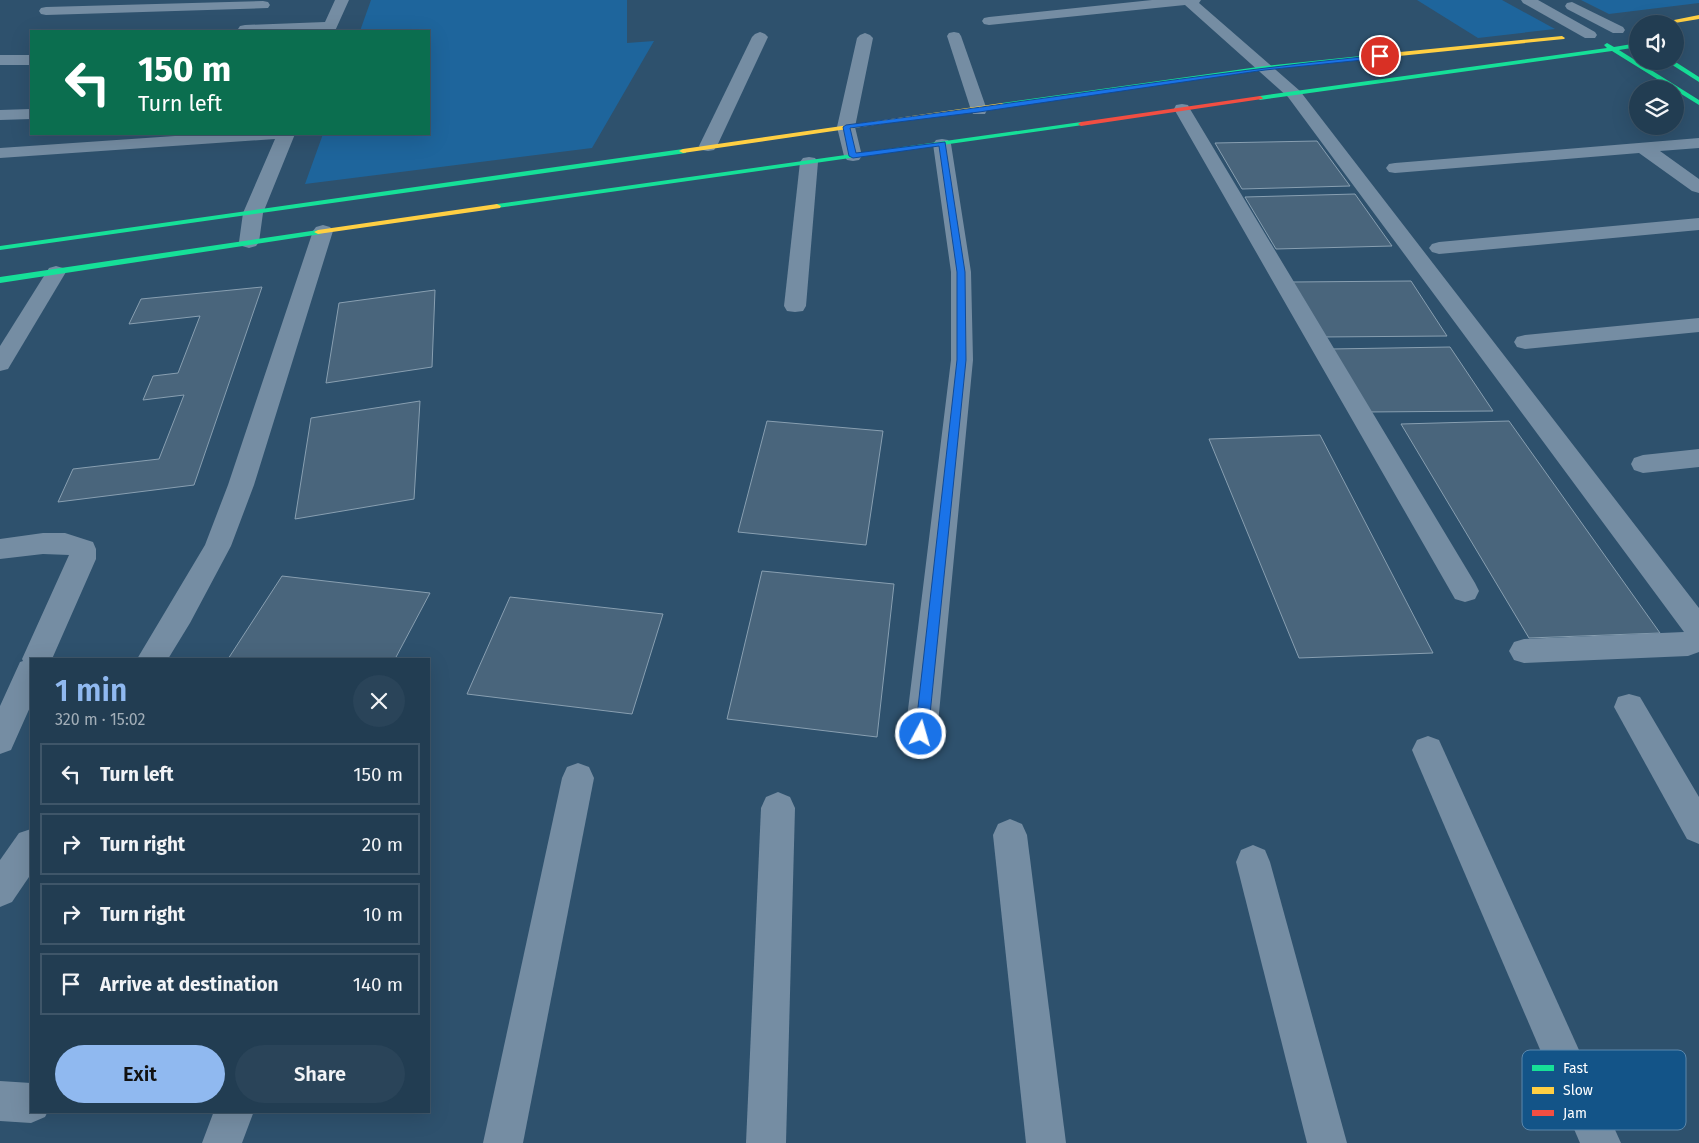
<!DOCTYPE html>
<html lang="en">
<head>
<meta charset="utf-8">
<style>
	body { margin:0; font-family:"Fira Sans",sans-serif; background:#2a4459; color:#f1f3f6; height:100vh; display:flex; flex-direction:column; font-size:19px; white-space:nowrap }
	* { box-sizing:border-box; margin:0 }
	p { font-size:16px; color:#a2aeb8 }
	.icon { flex:none; width:28px; height:28px; fill:none; stroke:currentColor; stroke-width:2; stroke-linecap:round; stroke-linejoin:round }
	.map { position:relative; flex:1; overflow:hidden }
	.sheet { position:absolute; left:30px; top:658px; width:400px; height:455px; display:flex; flex-direction:column; background:#223d52; border-radius:0px; box-shadow:0 5px 20px #0002,0 0 0 1px #3f5669 }
	.sheet>* { flex:none }
	.guide { position:absolute; left:30px; top:30px; width:400px; height:105px; border-radius:0px; box-shadow:0 5px 20px #0002,0 0 0 1px #3f5669; background:#0b6e4f; color:#fff; overflow:hidden }
	.buttons { position:absolute; left:1629px; top:15px; display:grid; gap:10px }
	.buttons a { display:grid; place-items:center; width:55px; height:55px; border-radius:50%; background:#223d52; box-shadow:0 5px 20px #0002,0 0 0 1px #3f5669; font-size:25px }
	.pin { position:absolute; display:grid; place-items:center; width:42px; height:42px; color:#fff; margin:-21px; border:2px solid #fff; border-radius:50%; box-shadow:0 1px 5px #0007 }
	.me { position:absolute; width:55px; margin:-28px; rotate:6deg; stroke-linejoin:round; filter:drop-shadow(0 0 4px #0008) }
	.turn { display:flex; align-items:center; gap:18px; height:105px; padding:0 25px; font-size:22px }
	.turn .icon { width:65px; height:65px; stroke-width:2.5 }
	.turn b { display:block; font-size:35px; line-height:42px }
	.round { display:grid; place-items:center; flex:none; width:52px; height:52px; border-radius:26px; background:#2a4459 }
	.summary { display:flex; align-items:center; justify-content:space-between; height:85px; padding:0 25px }
	h1 { font-size:30px; font-weight:600; line-height:38px; color:#90b9f0 }
	.button { display:flex; gap:10px; margin-top:auto; padding:10px 25px }
	.button a { flex:1; height:58px; border-radius:30px; background:#90b9f0; color:#111; font-size:20px; font-weight:600; line-height:58px; text-align:center }
	.button a+a { background:#2a4459; color:#f1f3f6 }
	ul { padding:0; list-style:none }
	li { display:flex; align-items:center; gap:15px; height:62px; margin:0 10px 8px; padding:0 15px; border:2px solid #3f5669; border-radius:0px }
	li div { flex:1 }
	li b { display:block; font-size:19px }
	li em { font-style:normal }
	.map>svg:first-child { display:block }
	.green { fill:#1e659c }
	.building { fill:#49657c; stroke:#889fb1 }
	.lines { fill:none; stroke-linecap:round; stroke-linejoin:round }
	.street { fill:#758da3; fill-rule:evenodd }
	.fast { fill:#16e098; fill-rule:evenodd }
	.slow { fill:#ffcf43; fill-rule:evenodd }
	.jam { fill:#f24e42; fill-rule:evenodd }
	.route { fill:#1a73e8; stroke:#114b97 }
	.key { fill:#135488; stroke:#5a87ac; stroke-width:1 }
	.key-label { font-size:14px; fill:#fff }
</style>
</head>
<body>
<div class="map">
<svg width="1699" height="1143" viewBox="0 0 1699 1143">
	<rect width="100%" height="100%" fill="#2e516d"/>
	<!-- green -->
	<g class="green">
		<polygon points="371,0 627,0 627,43 654,41 592,148 305,184 323,134 429,134 429,31 360,31"/>
		<polygon points="1417,0 1502,0 1555,29 1478,38"/>
		<polygon points="1581,0 1699,0 1699,3 1609,14"/>
	</g>
	<!-- building -->
	<g class="building">
		<polygon points="1317,141 1350,186 1242,189 1215,143"/>
		<polygon points="1355,194 1392,246 1276,249 1245,197"/>
		<polygon points="1411,281 1447,336 1321,337 1292,282"/>
		<polygon points="262,287 194,485 58,502 73,469 159,459 184,395 143,400 153,376 178,373 200,316 129,324 141,299"/>
		<polygon points="435,290 432,367 326,383 339,303"/>
		<polygon points="1450,347 1493,411 1366,412 1331,349"/>
		<polygon points="420,401 414,499 295,519 311,418"/>
		<polygon points="767,421 883,431 866,545 738,532"/>
		<polygon points="1509,421 1660,633 1529,638 1401,424"/>
		<polygon points="1320,435 1433,653 1299,658 1209,439"/>
		<polygon points="762,571 894,584 877,737 727,719"/>
		<polygon points="282,576 430,593 395,659 228,659"/>
		<polygon points="510,597 663,614 632,714 467,694"/>
	</g>
	<g class="lines">
		<!-- street -->
		<g class="street">
			<polygon points="335,0 349,0 335,31 239,31 238,29 240,26 245,25 325,22"/>
			<polygon points="1152,0 1201,0 1199,3 1300,91 1699,608 1699,652 1688,656 1524,663 1514,660 1509,651 1514,642 1524,639 1684,632 1288,97 1185,5 989,25 984,24 982,21 984,18 989,17"/>
			<polygon points="1521,0 1538,0 1595,32 1597,35 1595,38 1585,38 1523,3"/>
			<polygon points="263,1 268,2 270,5 268,8 46,15 41,14 39,11 41,8 46,7"/>
			<polygon points="1572,2 1623,27 1625,30 1623,33 1613,33 1567,9 1565,6 1567,3"/>
			<polygon points="760,32 765,34 768,37 717,146 714,150 708,151 702,150 699,146 752,37 755,34"/>
			<polygon points="954,32 959,33 961,36 987,110 985,114 973,114 971,110 947,36 949,33"/>
			<polygon points="865,33 870,35 873,38 855,127 862,156 859,160 853,161 847,160 844,156 837,127 857,38 860,35"/>
			<rect x="0" y="55" width="31" height="10"/>
			<polygon points="1182,104 1188,105 1190,109 1475,583 1479,591 1475,599 1465,602 1455,599 1174,109 1176,105"/>
			<polygon points="31,109 31,119 0,120 0,110"/>
			<polygon points="204,134 295,134 263,213 259,242 256,246 249,248 242,246 239,242 243,213 275,139 0,158 0,148"/>
			<polygon points="1699,138 1699,148 1660,151 1699,179 1699,193 1692,191 1639,153 1395,173 1389,172 1386,168 1389,164 1395,163"/>
			<polygon points="942,139 948,140 951,144 971,272 973,360 937,734 932,744 921,748 910,744 905,734 951,360 951,272 933,144 936,140"/>
			<polygon points="809,157 815,158 818,162 806,306 803,311 795,312 787,311 784,306 800,162 803,158"/>
			<polygon points="1699,218 1699,230 1439,254 1432,252 1429,248 1432,244 1439,242"/>
			<polygon points="323,225 330,227 333,231 254,485 231,546 190,623 168,659 137,659 205,545 228,485 313,231 316,227"/>
			<polygon points="56,266 63,268 66,272 8,369 0,371 0,346 49,268"/>
			<polygon points="1699,318 1699,332 1525,349 1517,347 1514,342 1517,337 1525,335"/>
			<polygon points="1699,449 1699,467 1643,473 1634,470 1631,464 1634,458 1643,455"/>
			<polygon points="43,533 65,533 93,542 96,549 96,559 52,659 31,659 31,705 11,750 0,754 0,706 20,662 23,661 22,659 69,555 43,554 0,559 0,539"/>
			<polygon points="1629,694 1640,697 1699,797 1699,844 1687,839 1614,707 1618,697"/>
			<polygon points="1428,736 1439,740 1621,1143 1580,1143 1412,750 1417,740"/>
			<polygon points="578,763 589,767 594,778 523,1143 483,1143 562,778 567,767"/>
			<polygon points="778,792 790,797 795,808 786,1143 746,1143 761,808 766,797"/>
			<polygon points="1010,819 1022,824 1027,835 1066,1143 1026,1143 993,835 998,824"/>
			<polygon points="31,829 31,874 12,902 0,907 0,860 19,833"/>
			<polygon points="1253,845 1265,850 1270,862 1347,1143 1307,1143 1236,862 1241,850"/>
			<polygon points="0,1081 31,1083 31,1111 48,1111 45,1117 31,1123 0,1121"/>
			<polygon points="214,1111 254,1111 242,1143 202,1143"/>
		</g>
		<!-- fast -->
		<g class="fast">
			<polygon points="1638,43 1638,47 1619,50 1699,100 1699,105 1612,51 1260,100 1257,98 1260,96 1607,48 1604,45 1607,43 1614,47"/>
			<polygon points="1370,55 1373,57 1372,58 1265,70 1002,107 999,105 1002,103 1265,66"/>
			<polygon points="1666,61 1674,61 1699,77 1699,82"/>
			<polygon points="1081,122 1083,123 1083,125 497,208 493,206 497,204"/>
			<polygon points="683,149 686,149 686,153 0,250 0,246"/>
			<polygon points="318,230 321,230 321,234 0,283 0,277"/>
		</g>
		<!-- slow -->
		<g class="slow">
			<polygon points="1699,15 1699,19 1669,24 1654,24"/>
			<polygon points="1562,36 1565,38 1564,39 1370,59 1367,57 1370,55"/>
			<polygon points="1002,103 1004,104 1004,106 683,153 679,151 683,149"/>
			<polygon points="497,204 501,206 500,208 318,234 314,232 318,230"/>
		</g>
		<!-- jam -->
		<polygon class="jam" points="1260,96 1263,98 1262,99 1081,126 1078,124 1081,122"/>
	</g>
	<!-- route -->
	<path class="route" d="M 1380,55 L 1383,56 L 1382,58 L 1265,70 L 979,112 L 850,128 L 856,153 L 945,142 L 965,272 L 966,360 L 928,734 L 926,738 L 921,739 L 917,738 L 915,734 L 957,360 L 957,272 L 939,146 L 853,158 L 849,156 L 843,127 L 846,125 C 1024,103 1201,73 1380,55 Z"/>
	<!-- legend -->
	<rect x="1522" y="1050" width="164" height="80" rx="8" class="key"/>
	<rect x="1532" y="1065" width="22" height="6" fill="#16e098"/>
	<rect x="1532" y="1087" width="22" height="7" fill="#ffcf43"/>
	<rect x="1532" y="1110" width="22" height="6" fill="#f24e42"/>
	<g class="key-label">
		<text x="1563" y="1073">Fast</text>
		<text x="1563" y="1095">Slow</text>
		<text x="1563" y="1118">Jam</text>
	</g>
</svg>
<div class="buttons">
<a><svg class="icon" aria-label="sound" viewBox="0 0 24 24"><path d="M4 9h4l5-4v14l-5-4H4zM17 9q2 3 0 6"/></svg></a>
<a><svg class="icon" aria-label="layers" viewBox="0 0 24 24"><path d="M12 4l9 5-9 5-9-5zM3 14l9 5 9-5"/></svg></a>
</div>
<div class="pin" style="left:1380px;top:56px;background:#d93025"><svg class="icon" aria-label="arrive" viewBox="0 0 24 24"><path d="M6 21V4h12l-3 4 3 4H6"/></svg></div>
<svg class="me" style="left:921px;top:734px" viewBox="-20 -20 40 40"><circle r="17" fill="#1a73e8" stroke="#fff" stroke-width="3"/><path d="M0-11L8 9 0 5-8 9z" fill="#fff"/></svg>
<div class="guide">
<div class="turn"><svg class="icon" aria-label="left" viewBox="0 0 24 24"><path d="M17 20v-9H6M10 6l-5 5 5 5"/></svg><div><b>150 m</b>Turn left</div></div>
</div>
<section class="sheet">
<div class="summary"><div><h1>1 min</h1><p>320 m · 15:02</p></div><a class="round"><svg class="icon" aria-label="close" viewBox="0 0 24 24"><path d="M6 6l12 12M18 6L6 18"/></svg></a></div>
<ul>
<li><svg class="icon" aria-label="left" viewBox="0 0 24 24"><path d="M17 20v-9H6M10 6l-5 5 5 5"/></svg><div><b>Turn left</b></div><em>150 m</em></li>
<li><svg class="icon" aria-label="right" viewBox="0 0 24 24"><path d="M7 20v-9h11M14 6l5 5-5 5"/></svg><div><b>Turn right</b></div><em>20 m</em></li>
<li><svg class="icon" aria-label="right" viewBox="0 0 24 24"><path d="M7 20v-9h11M14 6l5 5-5 5"/></svg><div><b>Turn right</b></div><em>10 m</em></li>
<li><svg class="icon" aria-label="arrive" viewBox="0 0 24 24"><path d="M6 21V4h12l-3 4 3 4H6"/></svg><div><b>Arrive at destination</b></div><em>140 m</em></li>
</ul>
<div class="button"><a>Exit</a><a>Share</a></div>
</section>
</div>
</body>
</html>
